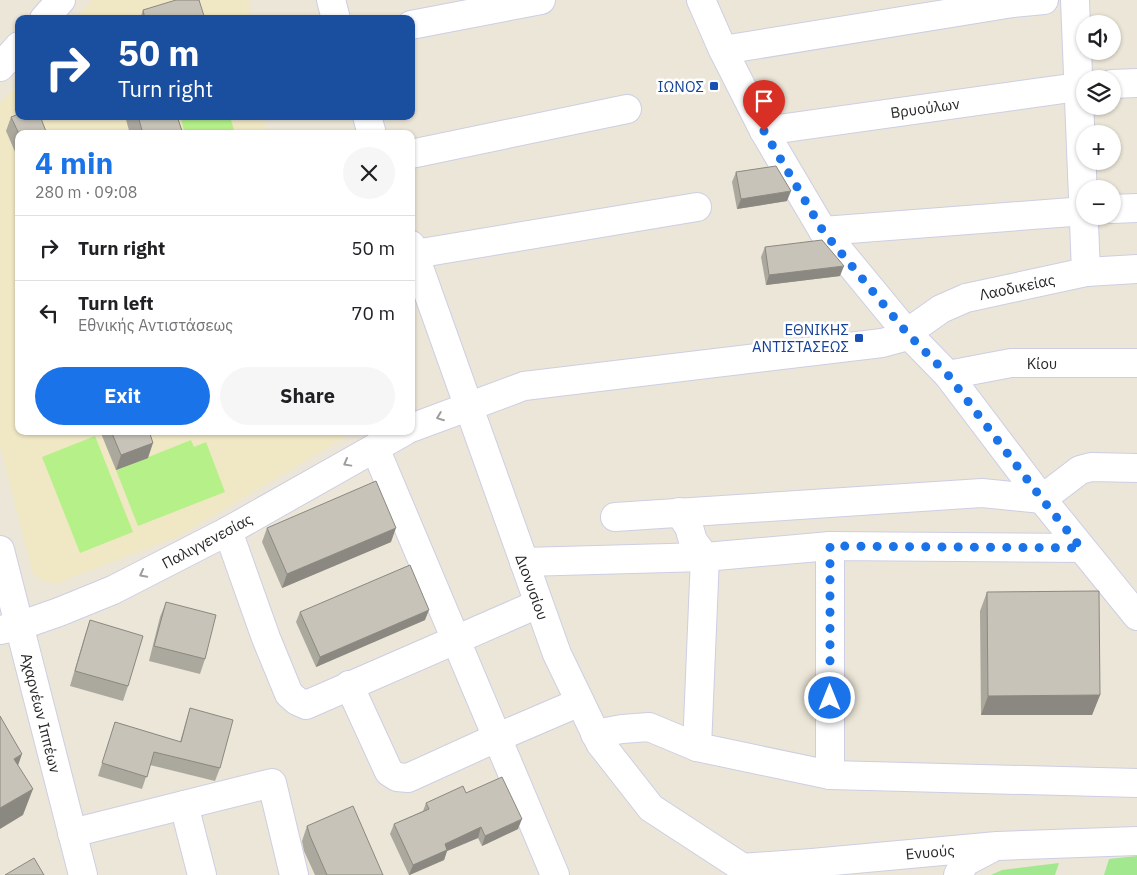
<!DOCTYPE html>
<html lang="en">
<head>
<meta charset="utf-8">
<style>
	body { margin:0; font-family:"IBM Plex Sans",sans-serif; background:#f6f6f6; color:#202124; height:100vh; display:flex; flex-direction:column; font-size:19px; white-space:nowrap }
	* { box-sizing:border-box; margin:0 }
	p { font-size:16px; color:#757577 }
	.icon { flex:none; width:28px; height:28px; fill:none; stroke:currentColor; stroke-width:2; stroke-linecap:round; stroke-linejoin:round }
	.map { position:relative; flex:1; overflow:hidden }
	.drawer { position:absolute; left:15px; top:130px; width:400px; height:305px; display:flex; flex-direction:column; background:#fff; border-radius:10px; box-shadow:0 1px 4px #0004 }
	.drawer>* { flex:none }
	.hud { position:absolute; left:15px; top:15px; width:400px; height:105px; border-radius:10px; box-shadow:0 1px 4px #0004; background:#1a4fa0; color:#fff; overflow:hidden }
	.fabs { position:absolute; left:1076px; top:15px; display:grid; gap:10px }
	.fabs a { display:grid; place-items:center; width:45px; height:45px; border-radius:50%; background:#fff; box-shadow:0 1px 4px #0004; font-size:25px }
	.pin { position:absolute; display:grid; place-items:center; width:42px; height:42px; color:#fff; margin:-51px -21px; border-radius:50% 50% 50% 0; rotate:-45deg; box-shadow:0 0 5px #0007 }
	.pin .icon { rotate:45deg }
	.me { position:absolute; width:55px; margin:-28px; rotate:0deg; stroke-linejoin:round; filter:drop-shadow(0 0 4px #0008) }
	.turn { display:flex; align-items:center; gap:18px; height:105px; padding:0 20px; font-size:22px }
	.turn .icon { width:65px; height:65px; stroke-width:2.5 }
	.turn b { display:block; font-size:35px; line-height:42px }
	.round { display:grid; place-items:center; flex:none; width:52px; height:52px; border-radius:26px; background:#f6f6f6 }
	.headline { display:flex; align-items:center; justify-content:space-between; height:85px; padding:0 20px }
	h1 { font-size:30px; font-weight:800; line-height:38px; color:#1a73e8 }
	.primary-button { display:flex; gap:10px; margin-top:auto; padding:10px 20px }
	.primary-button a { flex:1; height:58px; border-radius:30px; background:#1a73e8; color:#fff; font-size:20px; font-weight:800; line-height:58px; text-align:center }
	.primary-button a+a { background:#f6f6f6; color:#202124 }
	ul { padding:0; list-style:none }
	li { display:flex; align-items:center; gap:15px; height:65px; padding:0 20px; border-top:1px solid #e0e0e0 }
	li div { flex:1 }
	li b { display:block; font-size:19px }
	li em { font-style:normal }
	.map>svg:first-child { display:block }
	.education { fill:#f0e8c5 }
	.green { fill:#a1e88f }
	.pitch { fill:#b6f089 }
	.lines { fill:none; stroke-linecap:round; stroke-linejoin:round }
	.minor-casing { stroke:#cdcee3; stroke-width:30 }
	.minor { stroke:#fff; stroke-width:28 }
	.wall { fill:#aba89e }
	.shaded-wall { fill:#8b8881 }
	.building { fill:#c7c3b8; stroke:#8b8881 }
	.oneway { stroke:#9e9e9e }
	.route { stroke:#1a73e8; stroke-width:9; stroke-dasharray:0 16.2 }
	.transit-dot { fill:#1a4fb4; stroke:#fff; stroke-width:2 }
	.labels { text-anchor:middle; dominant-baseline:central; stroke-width:5; stroke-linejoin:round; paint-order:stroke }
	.transit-label { font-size:15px; fill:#164399; stroke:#fff; text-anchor:end }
	.street-label { font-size:15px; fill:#282828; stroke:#fff }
</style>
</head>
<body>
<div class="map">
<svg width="1137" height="875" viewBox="0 0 1137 875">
	<rect width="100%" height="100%" fill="#ece6d8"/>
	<!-- education -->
	<g class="education">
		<polygon points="92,0 249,0 251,19 75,19"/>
		<polygon points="19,82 19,116 264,116 266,134 19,134 19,431 350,431 351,434 179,536 58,583 43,582 33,574 0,447 0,103"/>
	</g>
	<!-- green -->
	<g class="green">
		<polygon points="1137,856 1137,875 1104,875 1109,859"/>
		<polygon points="1059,863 1055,875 991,875 1002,870"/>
	</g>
	<!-- pitch -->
	<g class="pitch">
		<polygon points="180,116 230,116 235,134 185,134"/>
		<polygon points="95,436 133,532 80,553 42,457"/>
		<polygon points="191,440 194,447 206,442 225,492 138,526 116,470"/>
	</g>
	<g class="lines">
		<defs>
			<g id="minor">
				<polyline points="331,0 336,19"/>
				<polyline points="701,0 723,50 764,131 823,231 907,333 948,375 1042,499 1137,616"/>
				<polyline points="1075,0 1086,272"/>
				<polyline points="44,19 61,0"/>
				<polyline points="411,25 541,0"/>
				<polyline points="723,50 1013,3 1044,0"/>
				<polyline points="0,67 19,46"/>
				<polyline points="1112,84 1137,83"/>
				<polyline points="367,116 372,134"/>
				<polyline points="764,131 1085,86"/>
				<polyline points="411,154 627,109"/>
				<polyline points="1112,209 1137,208"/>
				<polyline points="823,231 1085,211"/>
				<polyline points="411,245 557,654 600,743 651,808 743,868 762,875"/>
				<polyline points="415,254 697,207"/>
				<polyline points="948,375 1011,363 1137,363"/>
				<polyline points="411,428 524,386 882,343 904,337 907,333 941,309 966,298 1086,272 1137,269"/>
				<polyline points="375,448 555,875"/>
				<polyline points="679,512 689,527 693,541 705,557 697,747"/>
				<polyline points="615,517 982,493 1042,499 1080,470 1091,467 1137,468"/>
				<polyline points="228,531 266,638 289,694 297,701 306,705 538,604"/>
				<polyline points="0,550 83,875"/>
				<polyline points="524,562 705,557 830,546 1081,548"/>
				<polyline points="0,630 19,626 59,612 113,590 228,531 405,431"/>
				<polyline points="349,685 389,772 397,777 408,778 496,738 580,702"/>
				<polyline points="595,734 622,729 649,727 697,747 830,775 1137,783"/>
				<polyline points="830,775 830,546"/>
				<polyline points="184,805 202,875"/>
				<polyline points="72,833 272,783 294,875"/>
				<polyline points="741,868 812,863 997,846 1137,841"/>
				<polyline points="958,875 965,862 990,849"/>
			</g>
		</defs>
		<!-- minor casing -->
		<use href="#minor" class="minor-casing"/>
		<!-- minor -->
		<use href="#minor" class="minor"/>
	</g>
	<!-- wall -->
	<g class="wall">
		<polygon points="143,10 205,19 140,19"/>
		<polygon points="125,116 177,116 183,134 130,134"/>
		<polygon points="11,117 19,134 19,161 6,131"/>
		<polygon points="736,172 787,201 737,209 732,182"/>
		<polygon points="765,247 840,276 766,285 761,257"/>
		<polygon points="100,431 149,431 148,458 116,470"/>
		<polygon points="267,528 391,542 282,588 262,542"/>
		<polygon points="987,592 1100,695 1092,715 981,715 980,611"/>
		<polygon points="166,602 205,659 200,674 149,661 160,617"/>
		<polygon points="300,612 425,620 316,667 296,622"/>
		<polygon points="90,620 128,686 123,701 70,686 85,635"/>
		<polygon points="190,708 220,768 215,781 150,765 142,789 98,776 115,722 180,742 186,721"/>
		<polygon points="466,793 518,829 482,846 478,838 447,851 444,860 410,875 409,875 390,834 394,824 423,811 426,803"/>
		<polygon points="307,826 383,875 315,875 304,851 302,841"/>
	</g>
	<!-- shaded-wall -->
	<g class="shaded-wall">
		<polygon points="791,191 787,201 737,209 741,199"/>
		<polygon points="844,266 840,276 766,285 769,275"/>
		<polygon points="153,443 148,458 116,470 121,455"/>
		<polygon points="396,528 391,542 282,588 287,574"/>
		<polygon points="429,610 425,620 316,667 320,657"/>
		<polygon points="1100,695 1092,715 981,715 988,696"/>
		<polygon points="22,754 13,780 14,759"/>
		<polygon points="33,789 23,815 0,829 0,808"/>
		<polygon points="522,819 518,829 482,846 485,836"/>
		<polygon points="481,827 478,838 447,851 444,860 409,875 413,865 445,844"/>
	</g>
	<!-- building -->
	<g class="building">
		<polygon points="176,0 199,0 205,19 145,19 143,10"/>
		<polygon points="19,114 19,116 40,116 47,134 19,134 11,117"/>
		<polygon points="138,116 177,116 183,134 143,134"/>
		<polygon points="776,166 791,191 741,199 736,172"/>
		<polygon points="822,240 844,266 769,275 765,247"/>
		<polygon points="111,431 149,431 153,443 121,455"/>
		<polygon points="376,481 396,528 287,574 267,528"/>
		<polygon points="410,565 429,610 320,657 300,612"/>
		<polygon points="1099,591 1100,695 988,696 987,592"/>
		<polygon points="166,602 216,615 205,659 154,646"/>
		<polygon points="90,620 143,636 128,686 75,671"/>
		<polygon points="190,708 233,720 220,768 154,752 147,777 102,763 115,722 181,742"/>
		<polygon points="0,716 22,754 14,759 33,789 0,808"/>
		<polygon points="502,777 522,819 485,836 481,827 445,844 447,850 413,865 394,824 429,809 426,803 463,786 466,793"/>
		<polygon points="353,806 383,875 327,875 310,836 307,826"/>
		<polygon points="34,858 44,875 5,875"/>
	</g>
	<!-- one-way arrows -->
	<defs><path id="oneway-chevron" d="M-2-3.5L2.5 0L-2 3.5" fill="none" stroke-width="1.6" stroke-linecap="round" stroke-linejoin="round" transform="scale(1.25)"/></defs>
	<g class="oneway">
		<use href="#oneway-chevron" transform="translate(440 417) rotate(159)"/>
		<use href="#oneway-chevron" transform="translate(347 463) rotate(151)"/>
		<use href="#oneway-chevron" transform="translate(143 574) rotate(152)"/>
	</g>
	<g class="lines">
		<!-- route -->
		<polyline class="route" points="764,131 823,231 907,333 948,375 1042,499 1081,548 830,546 830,698"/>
	</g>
	<!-- markers -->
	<g class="transit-dot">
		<rect x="709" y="81" width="10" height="10" rx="2.5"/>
		<rect x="854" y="333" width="10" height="10" rx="2.5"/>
	</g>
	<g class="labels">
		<!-- transit labels -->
		<g class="transit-label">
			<text x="704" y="86">ΙΩΝΟΣ</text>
			<text x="849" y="329">ΕΘΝΙΚΗΣ<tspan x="849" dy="17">ΑΝΤΙΣΤΑΣΕΩΣ</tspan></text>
		</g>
		<!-- street labels -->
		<g class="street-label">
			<text transform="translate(925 108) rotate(-8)">Βρυούλων</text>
			<text transform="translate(1017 287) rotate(-12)">Λαοδικείας</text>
			<text x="1042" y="363">Κίου</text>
			<text transform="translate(207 541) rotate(-28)">Παλιγγενεσίας</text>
			<text transform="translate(532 587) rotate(70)">Διονυσίου</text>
			<text transform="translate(41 713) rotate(76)">Αχαρνέων Ιππέων</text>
			<text transform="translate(930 852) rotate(-5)">Ενυούς</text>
		</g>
	</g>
</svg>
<div class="fabs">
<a><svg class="icon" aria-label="sound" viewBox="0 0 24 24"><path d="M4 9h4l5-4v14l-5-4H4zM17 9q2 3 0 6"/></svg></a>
<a><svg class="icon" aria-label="layers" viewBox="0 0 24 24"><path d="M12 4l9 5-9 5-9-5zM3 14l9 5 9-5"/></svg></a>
<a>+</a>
<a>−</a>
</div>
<div class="pin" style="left:764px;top:131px;background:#d93025"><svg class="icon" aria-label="arrive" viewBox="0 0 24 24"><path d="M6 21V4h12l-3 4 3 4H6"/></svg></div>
<svg class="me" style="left:830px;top:698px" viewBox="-20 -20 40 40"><circle r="17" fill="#1a73e8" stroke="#fff" stroke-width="3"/><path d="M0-11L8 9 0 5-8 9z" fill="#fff"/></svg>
<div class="hud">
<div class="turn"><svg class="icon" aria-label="right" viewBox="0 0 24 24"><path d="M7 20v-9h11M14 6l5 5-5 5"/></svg><div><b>50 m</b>Turn right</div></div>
</div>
<section class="drawer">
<div class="headline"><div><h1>4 min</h1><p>280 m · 09:08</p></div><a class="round"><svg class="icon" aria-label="close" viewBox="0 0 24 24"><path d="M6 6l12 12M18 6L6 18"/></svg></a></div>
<ul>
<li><svg class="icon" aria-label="right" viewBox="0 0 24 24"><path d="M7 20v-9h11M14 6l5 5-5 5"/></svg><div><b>Turn right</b></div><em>50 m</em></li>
<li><svg class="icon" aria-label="left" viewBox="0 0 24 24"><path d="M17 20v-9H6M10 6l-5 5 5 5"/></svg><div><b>Turn left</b><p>Εθνικής Αντιστάσεως</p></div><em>70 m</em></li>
</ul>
<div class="primary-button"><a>Exit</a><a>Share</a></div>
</section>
</div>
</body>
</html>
